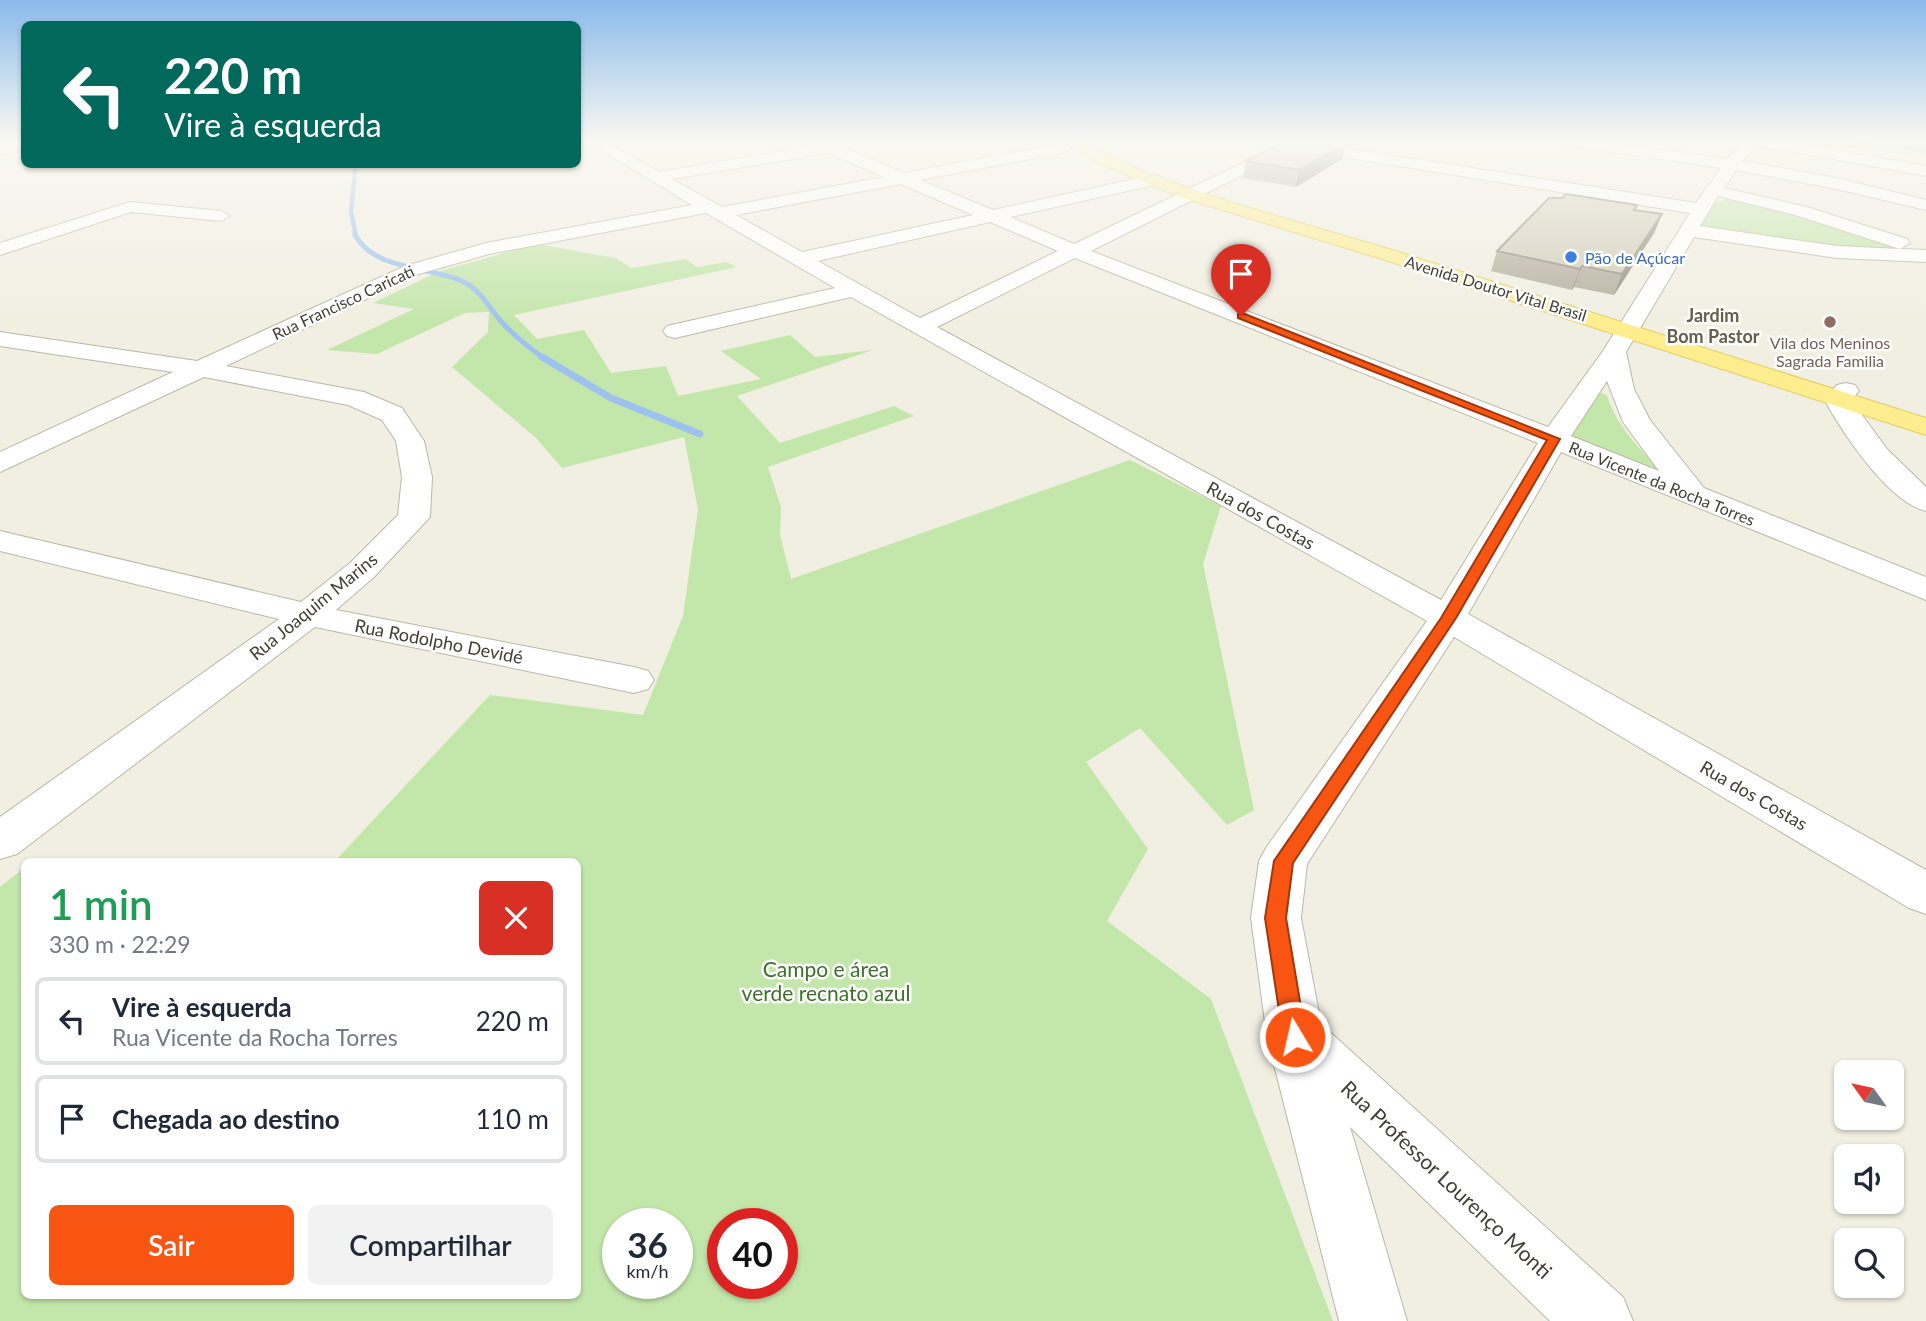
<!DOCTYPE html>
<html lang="pt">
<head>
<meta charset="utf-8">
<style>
	body { margin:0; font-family:Lato,sans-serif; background:#f2f2f3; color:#1f2937; height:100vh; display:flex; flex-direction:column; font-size:26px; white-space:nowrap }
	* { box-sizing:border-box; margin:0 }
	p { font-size:23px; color:#747a83 }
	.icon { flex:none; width:38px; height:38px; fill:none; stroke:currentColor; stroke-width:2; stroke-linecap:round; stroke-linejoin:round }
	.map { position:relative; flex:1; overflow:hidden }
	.drawer { position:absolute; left:21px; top:858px; width:560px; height:441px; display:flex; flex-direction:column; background:#fff; border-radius:10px; box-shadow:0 2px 5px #0004 }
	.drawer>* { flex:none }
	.hud { position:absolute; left:21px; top:21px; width:560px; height:147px; border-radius:10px; box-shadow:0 2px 5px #0004; background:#00695c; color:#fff; overflow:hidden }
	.needle { width:46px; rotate:303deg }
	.controls { position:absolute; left:1834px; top:1060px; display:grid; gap:14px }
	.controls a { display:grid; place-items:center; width:70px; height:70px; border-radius:10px; background:#fff; box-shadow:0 2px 5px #0004; font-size:35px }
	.speed { position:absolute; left:602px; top:1208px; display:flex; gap:14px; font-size:35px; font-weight:700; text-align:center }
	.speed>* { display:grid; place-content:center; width:91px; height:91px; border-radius:50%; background:#fff; box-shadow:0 2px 5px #0004; line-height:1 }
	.speed small { font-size:18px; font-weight:400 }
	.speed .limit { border:10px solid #d22; background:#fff; color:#111 }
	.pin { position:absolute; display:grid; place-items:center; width:60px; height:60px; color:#fff; margin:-72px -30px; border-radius:50% 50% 50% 0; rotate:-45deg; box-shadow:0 0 7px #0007 }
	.pin .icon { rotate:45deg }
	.me { position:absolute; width:77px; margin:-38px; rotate:351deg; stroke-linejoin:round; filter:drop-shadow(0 0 5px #0008) }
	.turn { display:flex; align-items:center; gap:24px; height:147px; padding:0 28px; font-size:32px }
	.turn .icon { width:91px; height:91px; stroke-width:2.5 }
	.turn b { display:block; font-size:49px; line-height:60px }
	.round { display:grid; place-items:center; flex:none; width:74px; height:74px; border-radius:10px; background:#f2f2f3 }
	.headline { display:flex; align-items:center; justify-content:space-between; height:119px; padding:0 28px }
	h1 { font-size:42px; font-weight:600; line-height:52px; color:#1e9e55 }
	.button { display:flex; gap:14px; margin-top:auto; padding:14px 28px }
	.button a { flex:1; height:80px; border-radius:10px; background:#f85512; color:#fff; font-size:28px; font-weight:600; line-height:80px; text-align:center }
	.button a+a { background:#f2f2f3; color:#1f2937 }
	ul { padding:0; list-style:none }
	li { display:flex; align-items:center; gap:21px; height:88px; margin:0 14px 10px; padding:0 14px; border:4px solid #e0e1e3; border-radius:10px }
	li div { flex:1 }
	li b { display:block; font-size:26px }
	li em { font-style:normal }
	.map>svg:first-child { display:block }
	.green { fill:#c3e6aa; fill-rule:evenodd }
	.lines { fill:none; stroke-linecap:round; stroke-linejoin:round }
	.stream-far2 { stroke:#9ec2ef; stroke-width:4.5 }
	.stream-far1 { stroke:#9ec2ef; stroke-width:5 }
	.stream { stroke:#9ec2ef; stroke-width:7 }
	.minor-casing { stroke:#bcb7a5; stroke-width:2 }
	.major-casing { stroke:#e2cd60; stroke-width:2 }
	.minor { fill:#fff; fill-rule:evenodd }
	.major { fill:#fded8f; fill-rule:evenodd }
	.wall { fill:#b5af9e }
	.shaded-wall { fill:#938f81 }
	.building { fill:#d2ccb8; stroke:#938f81; stroke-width:2 }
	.route { fill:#f85512; stroke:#a1370c; stroke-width:2 }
	.shop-dot { fill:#3f7fe0; stroke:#fff; stroke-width:2.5 }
	.education-dot { fill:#8d6e63; stroke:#fff; stroke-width:2.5 }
	.labels { text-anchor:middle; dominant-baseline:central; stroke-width:5; stroke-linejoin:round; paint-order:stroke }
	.far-shop-label { font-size:16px; fill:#366cbe; stroke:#fff; text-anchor:start }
	.far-street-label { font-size:16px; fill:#423f33; stroke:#fff }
	.far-education-label { font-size:16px; fill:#785e54; stroke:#fff }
	.far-quarter-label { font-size:18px; font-weight:bold; fill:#655e4a; stroke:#fff }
	.street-label { font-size:18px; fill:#423f33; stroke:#fff }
	.near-park-label { font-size:21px; fill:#397328; stroke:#fff }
	.near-street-label { font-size:21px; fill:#423f33; stroke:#fff }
</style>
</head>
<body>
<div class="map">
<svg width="1926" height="1321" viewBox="0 0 1926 1321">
	<rect width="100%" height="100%" fill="#f1efe2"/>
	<!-- green -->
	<g class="green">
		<polygon points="1787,141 1926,144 1926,156"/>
		<path d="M 1726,199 C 1785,203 1845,229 1902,247 L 1909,252 L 1895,253 L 1699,229 L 1715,203 Z"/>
		<path d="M 537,244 L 616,258 L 631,268 L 686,259 L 697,267 L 726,262 L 737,267 L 514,315 L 537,339 L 584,330 L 611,373 L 666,366 L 678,396 L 761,379 L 721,351 L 790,335 L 815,357 L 873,350 L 737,396 L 780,443 L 894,406 L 914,416 L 768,467 L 781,507 L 780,535 L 791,579 L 1130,460 L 1221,506 L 1203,564 L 1254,810 L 1227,825 L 1140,728 L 1086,762 L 1148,849 L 1107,921 L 1211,999 L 1333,1321 L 0,1321 L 0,887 L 24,868 L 24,1295 L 578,1295 L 578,861 L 335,861 L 490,695 L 643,715 L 683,616 L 698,509 L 684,437 L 562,468 L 536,438 L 452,367 L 488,332 L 489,312 L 465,313 L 377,354 L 327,350 L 414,309 L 373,303 L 440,271 ZM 618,1223 L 677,1223 L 677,1283 L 618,1283 ZM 723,1223 L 782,1223 L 782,1283 L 723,1283 Z"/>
		<path d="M 1595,391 L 1607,395 C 1617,430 1644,450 1664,477 L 1570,439 Z"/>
	</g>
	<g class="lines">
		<!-- stream-far2 -->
		<g class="stream-far2">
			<polyline points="1847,141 1926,149"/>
			<polyline points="356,237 351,211 356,164"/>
		</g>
		<!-- stream-far1 -->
		<path class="stream-far1" d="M 355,235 C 375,271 429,266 462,281 C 481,290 487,305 500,320 C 513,335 528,347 545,359"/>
		<!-- stream -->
		<polyline class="stream" points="542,357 611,398 700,434"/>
		<defs>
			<g id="minor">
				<polygon points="24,141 24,150 0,155 0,145"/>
				<path d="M 586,141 L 604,141 L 659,172 L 813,146 L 807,141 L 847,143 L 850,146 L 847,149 L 904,173 L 1062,143 L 1067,145 L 1070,148 L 1067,151 L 1062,153 L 920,180 L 993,210 L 1153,175 L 1159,176 L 1161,180 L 1159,184 L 1010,217 L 1074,244 L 1276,147 L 1262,141 L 1300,141 L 1696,203 L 1721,168 L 1566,145 L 1559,141 L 1601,141 L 1728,159 L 1743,141 L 1784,141 L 1926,166 L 1926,176 L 1756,145 L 1742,161 L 1837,178 L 1926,200 L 1926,210 L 1837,189 L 1736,170 L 1724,188 L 1807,207 L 1907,239 L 1910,243 L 1900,249 L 1926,250 L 1926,262 L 1837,258 L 1694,237 L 1626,352 L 1634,389 L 1650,420 L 1704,488 L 1926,577 L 1926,600 L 1561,452 L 1468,614 L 1926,870 L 1926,914 L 1909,908 L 1454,637 L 1307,864 L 1301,918 L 1321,1024 L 1623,1297 L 1633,1321 L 1550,1321 L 1350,1127 L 1407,1321 L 1339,1321 L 1267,1037 L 1251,918 L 1259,861 L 1266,848 L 1427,621 L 851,297 L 675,338 L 667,336 L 663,331 L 667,326 L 835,288 L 706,213 L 489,254 L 419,274 L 226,366 L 364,392 L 402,408 L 424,441 L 432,477 L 430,517 L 374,577 L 336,610 L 634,667 L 648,671 L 654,680 L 648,689 L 634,693 L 315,627 L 17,854 L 0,859 L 0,817 L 279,619 L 0,551 L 0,531 L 301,602 L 350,563 L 398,515 L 402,477 L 396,441 L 382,420 L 348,405 L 204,377 L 0,472 L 0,452 L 173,372 L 0,346 L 0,332 L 197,361 L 405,266 L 486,243 L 692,205 ZM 1294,149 L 1690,213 L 1603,351 L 1548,427 L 1091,251 ZM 829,153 L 884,177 L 722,207 L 672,179 ZM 901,184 L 973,215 L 802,252 L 736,215 ZM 1718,196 L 1795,215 L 1900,249 L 1837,246 L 1700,226 ZM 990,222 L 1058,251 L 920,318 L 818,261 ZM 1075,258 L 1538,443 L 1441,600 L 937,327 ZM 1607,381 L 1623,422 L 1659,471 L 1571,436 Z"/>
				<polygon points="130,202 221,211 230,216 221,221 131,212 0,255 0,243"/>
				<path d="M 1846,383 L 1855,385 L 1859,391 L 1851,400 L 1887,449 L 1926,487 L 1926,511 C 1888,502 1842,432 1824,399 L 1837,385 Z"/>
			</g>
			<polygon id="major" points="1061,141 1080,141 1151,175 1233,203 1399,252 1926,418 1926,435 1385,260 1180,197 1100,164"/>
		</defs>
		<!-- minor casing -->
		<use href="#minor" class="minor-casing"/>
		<!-- major casing -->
		<use href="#major" class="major-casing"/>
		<!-- minor -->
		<use href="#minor" class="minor"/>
		<!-- major -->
		<use href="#major" class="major"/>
	</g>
	<!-- wall -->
	<g class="wall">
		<polygon points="1346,143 1342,159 1296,187 1243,178 1246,161"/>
		<polygon points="1562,198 1637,205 1635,210 1662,214 1654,233 1614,295 1574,287 1572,290 1491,271 1497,251"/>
	</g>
	<!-- shaded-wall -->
	<g class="shaded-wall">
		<polygon points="1346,143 1342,159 1296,187 1299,170"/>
		<polygon points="1662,214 1654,233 1614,295 1622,274"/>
		<polygon points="1582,266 1574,287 1572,290 1580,269"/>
	</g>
	<!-- building -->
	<g class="building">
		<polygon points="1286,141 1334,141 1346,143 1299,170 1246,161"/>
		<polygon points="1566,194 1637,205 1634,210 1662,214 1622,274 1582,266 1580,269 1497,251 1549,198 1562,198"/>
	</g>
	<!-- sky -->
	<linearGradient id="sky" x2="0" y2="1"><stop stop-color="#8abaeb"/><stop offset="0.43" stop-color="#f9f8f2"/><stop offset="1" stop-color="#f9f8f2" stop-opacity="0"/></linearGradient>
	<rect width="1926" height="326" fill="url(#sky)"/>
	<!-- route -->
	<polygon class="route" points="1238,314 1245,314 1560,439 1456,618 1293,863 1286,918 1306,1037 1303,1044 1295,1048 1287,1044 1283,1037 1265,918 1274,861 1441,618 1547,440 1238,318"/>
	<!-- markers -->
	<circle class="shop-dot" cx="1571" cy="257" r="7"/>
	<circle class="education-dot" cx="1830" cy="322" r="7"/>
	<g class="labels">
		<!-- far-shop labels -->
		<g class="far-shop-label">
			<text x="1585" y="257">Pão de Açúcar</text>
		</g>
		<!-- far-street labels -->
		<g class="far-street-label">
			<text transform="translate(1496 288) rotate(17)">Avenida Doutor Vital Brasil</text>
			<text transform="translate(343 302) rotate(-25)">Rua Francisco Caricati</text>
			<text transform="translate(1662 483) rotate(22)">Rua Vicente da Rocha Torres</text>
		</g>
		<!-- far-education labels -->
		<g class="far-education-label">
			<text x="1830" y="342">Vila dos Meninos<tspan x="1830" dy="18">Sagrada Familia</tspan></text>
		</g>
		<!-- far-quarter labels -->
		<g class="far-quarter-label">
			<text x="1713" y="315">Jardim<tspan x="1713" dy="21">Bom Pastor</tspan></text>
		</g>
		<!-- street labels -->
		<g class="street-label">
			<text transform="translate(1261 515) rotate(29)">Rua dos Costas</text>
			<text transform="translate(313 606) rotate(-39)">Rua Joaquim Marins</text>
			<text transform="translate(439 641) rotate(11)">Rua Rodolpho Devidé</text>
			<text transform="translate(1754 795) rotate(30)">Rua dos Costas</text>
		</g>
		<!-- near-park labels -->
		<g class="near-park-label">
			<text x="826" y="968">Campo e área<tspan x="826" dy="24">verde recnato azul</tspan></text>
		</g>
		<!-- near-street labels -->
		<g class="near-street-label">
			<text transform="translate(1447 1179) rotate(43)">Rua Professor Lourenço Monti</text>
		</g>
	</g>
</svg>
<div class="controls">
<a><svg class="needle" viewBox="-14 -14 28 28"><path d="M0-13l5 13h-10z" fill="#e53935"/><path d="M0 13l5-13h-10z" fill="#747a83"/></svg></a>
<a><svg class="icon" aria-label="sound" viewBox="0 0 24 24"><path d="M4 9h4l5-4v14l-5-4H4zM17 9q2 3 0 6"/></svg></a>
<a><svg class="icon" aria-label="search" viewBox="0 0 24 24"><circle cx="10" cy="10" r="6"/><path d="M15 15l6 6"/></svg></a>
</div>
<div class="speed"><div>36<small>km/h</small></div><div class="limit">40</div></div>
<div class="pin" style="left:1241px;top:316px;background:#d93025"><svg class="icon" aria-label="arrive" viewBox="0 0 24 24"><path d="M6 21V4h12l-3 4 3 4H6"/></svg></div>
<svg class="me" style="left:1295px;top:1037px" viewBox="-20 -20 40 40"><circle r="17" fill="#f85512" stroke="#fff" stroke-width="3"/><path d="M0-11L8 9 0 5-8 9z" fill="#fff"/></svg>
<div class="hud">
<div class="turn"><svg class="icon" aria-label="left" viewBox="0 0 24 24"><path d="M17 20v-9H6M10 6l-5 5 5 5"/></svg><div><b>220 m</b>Vire à esquerda</div></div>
</div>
<section class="drawer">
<div class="headline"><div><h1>1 min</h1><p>330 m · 22:29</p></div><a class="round" style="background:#d93025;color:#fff"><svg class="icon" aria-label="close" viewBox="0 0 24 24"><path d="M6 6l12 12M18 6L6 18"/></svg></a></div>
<ul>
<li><svg class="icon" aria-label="left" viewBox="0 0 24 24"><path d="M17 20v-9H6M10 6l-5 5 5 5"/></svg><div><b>Vire à esquerda</b><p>Rua Vicente da Rocha Torres</p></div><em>220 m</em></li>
<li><svg class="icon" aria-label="arrive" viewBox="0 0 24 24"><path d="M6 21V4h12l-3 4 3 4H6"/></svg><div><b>Chegada ao destino</b></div><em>110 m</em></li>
</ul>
<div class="button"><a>Sair</a><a>Compartilhar</a></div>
</section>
</div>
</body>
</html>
